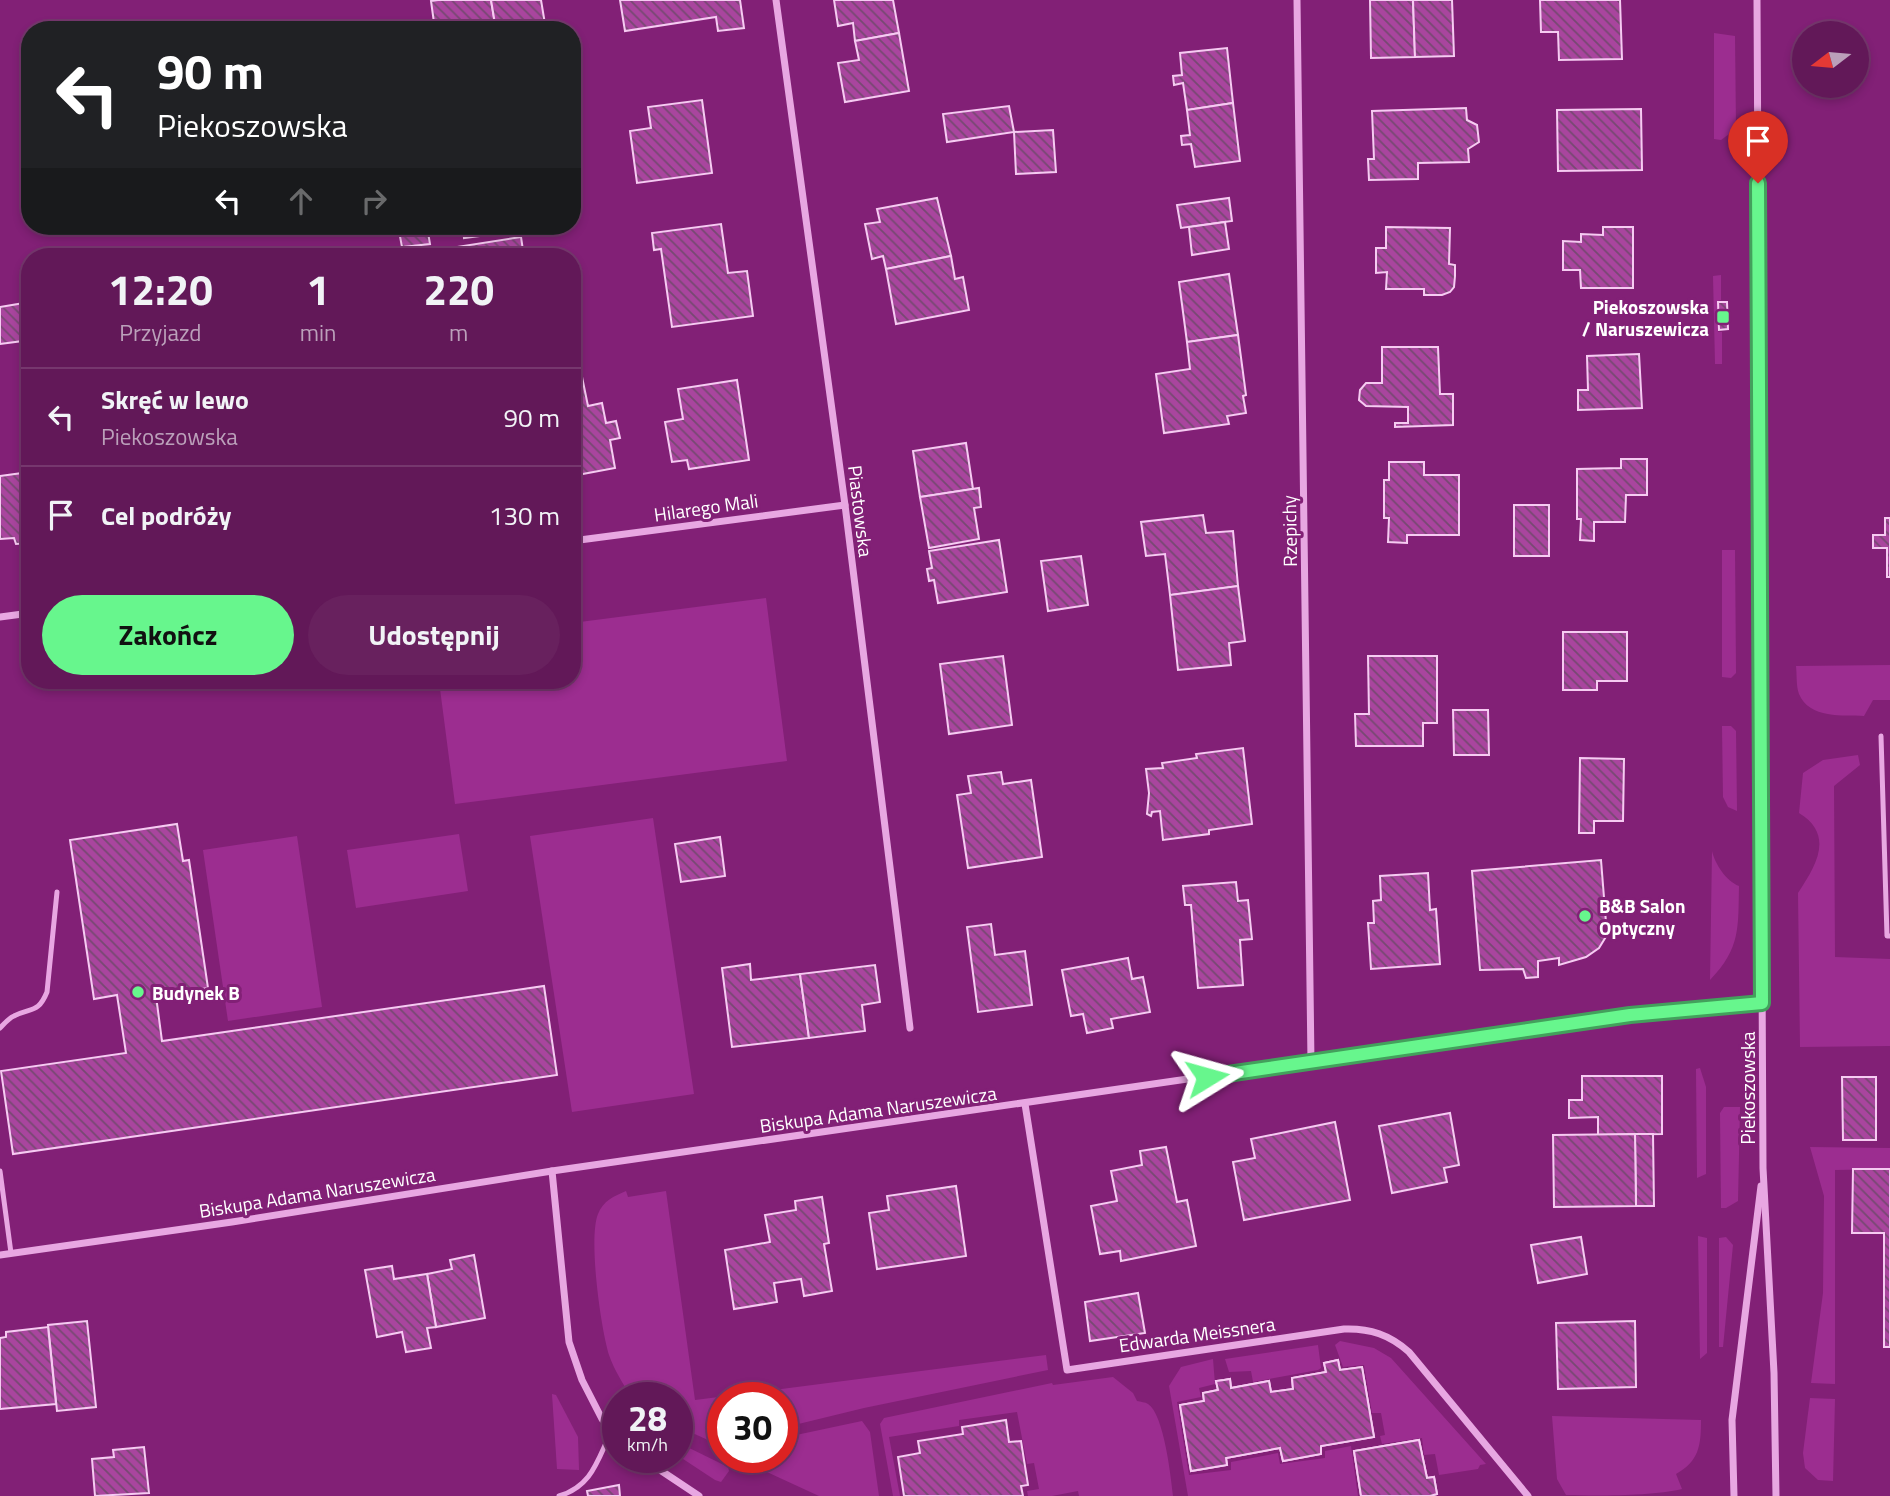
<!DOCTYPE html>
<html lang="pl">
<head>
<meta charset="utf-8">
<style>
	body { margin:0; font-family:"Titillium Web",sans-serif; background:#68215e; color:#f1f3f6; height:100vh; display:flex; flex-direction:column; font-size:26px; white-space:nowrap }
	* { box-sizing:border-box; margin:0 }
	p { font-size:23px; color:#bba0ba }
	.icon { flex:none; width:38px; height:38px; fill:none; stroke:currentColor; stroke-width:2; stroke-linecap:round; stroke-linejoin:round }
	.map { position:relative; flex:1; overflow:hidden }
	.panel { position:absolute; left:21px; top:248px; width:560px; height:441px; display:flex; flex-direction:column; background:#621858; border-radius:28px; box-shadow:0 4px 10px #0003,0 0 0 2px #76376e }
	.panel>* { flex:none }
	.top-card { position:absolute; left:21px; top:21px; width:560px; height:214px; border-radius:28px; box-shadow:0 4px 10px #0003,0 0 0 2px #76376e; background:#202124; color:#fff; overflow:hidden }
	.needle { width:46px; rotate:254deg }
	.controls { position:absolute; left:1792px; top:21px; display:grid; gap:14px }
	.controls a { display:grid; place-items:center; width:77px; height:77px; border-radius:50%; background:#621858; box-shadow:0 4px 10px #0003,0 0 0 2px #76376e; font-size:35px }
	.speed { position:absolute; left:602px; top:1382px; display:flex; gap:14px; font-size:35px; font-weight:700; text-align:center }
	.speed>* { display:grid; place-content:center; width:91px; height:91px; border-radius:50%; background:#621858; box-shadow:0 4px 10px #0003,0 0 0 2px #76376e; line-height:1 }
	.speed small { font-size:18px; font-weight:400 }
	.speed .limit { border:10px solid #d22; background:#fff; color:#111 }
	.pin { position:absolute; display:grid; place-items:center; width:60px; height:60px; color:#fff; margin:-72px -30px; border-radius:50% 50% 50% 0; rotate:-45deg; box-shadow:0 0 7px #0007 }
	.pin .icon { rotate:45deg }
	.me { position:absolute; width:77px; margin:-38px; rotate:82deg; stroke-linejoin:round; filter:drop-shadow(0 0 5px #0008) }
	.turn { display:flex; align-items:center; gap:24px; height:147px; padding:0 21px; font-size:32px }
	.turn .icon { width:91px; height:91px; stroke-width:2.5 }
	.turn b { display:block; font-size:49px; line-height:60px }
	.lanes { display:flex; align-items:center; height:66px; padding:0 21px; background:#0003; justify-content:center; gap:35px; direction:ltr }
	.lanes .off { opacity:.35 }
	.eta { display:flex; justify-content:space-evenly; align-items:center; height:119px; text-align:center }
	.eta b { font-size:42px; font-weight:700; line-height:49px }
	.primary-button { display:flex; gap:14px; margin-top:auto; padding:14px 21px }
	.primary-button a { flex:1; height:80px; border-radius:42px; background:#67f68d; color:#111; font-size:28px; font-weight:700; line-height:80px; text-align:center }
	.primary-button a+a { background:#68215e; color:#f1f3f6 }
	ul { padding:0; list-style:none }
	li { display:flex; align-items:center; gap:21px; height:98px; padding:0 21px; border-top:2px solid #76376e }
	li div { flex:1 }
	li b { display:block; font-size:26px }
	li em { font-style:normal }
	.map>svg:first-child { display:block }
	.green { fill:#9c2d90 }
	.building { fill:url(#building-back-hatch); stroke:#f6cbf2; stroke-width:2 }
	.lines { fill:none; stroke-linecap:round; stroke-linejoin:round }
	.lane { stroke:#e8a7e2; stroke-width:5 }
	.street { stroke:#e8a7e2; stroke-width:7 }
	.route-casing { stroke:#43a05c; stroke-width:18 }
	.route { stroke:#67f68d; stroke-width:12 }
	.poi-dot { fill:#67f68d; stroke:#822076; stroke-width:2.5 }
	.labels { text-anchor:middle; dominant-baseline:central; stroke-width:6; stroke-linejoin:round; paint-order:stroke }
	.poi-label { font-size:19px; font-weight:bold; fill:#fff; stroke:#822076; text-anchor:start }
	.street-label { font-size:19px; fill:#fff; stroke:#822076 }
</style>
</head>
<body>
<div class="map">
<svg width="1890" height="1496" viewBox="0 0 1890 1496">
	<defs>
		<pattern id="building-back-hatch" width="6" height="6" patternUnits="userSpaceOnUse" patternTransform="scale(1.75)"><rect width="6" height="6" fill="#a9459e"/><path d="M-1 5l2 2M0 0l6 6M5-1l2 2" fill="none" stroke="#764971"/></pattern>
	</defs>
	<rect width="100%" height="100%" fill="#822076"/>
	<!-- green -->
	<g class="green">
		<polygon points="1714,33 1735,36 1736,129 1721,140 1714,139"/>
		<polygon points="1721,275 1721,300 1718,301 1718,332 1722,332 1722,364 1715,364 1713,276"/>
		<polygon points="1722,550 1735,550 1736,673 1731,678 1722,677"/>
		<polygon points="766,598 787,761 455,804 439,681 572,681 572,623"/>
		<path d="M 1890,665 L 1890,700 L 1873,700 L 1864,716 C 1844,715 1809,719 1799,694 C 1796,686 1797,675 1796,666 Z"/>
		<polygon points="1722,726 1731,726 1736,731 1737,811 1728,807 1723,797"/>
		<path d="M 1858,755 L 1860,765 L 1834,786 L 1835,957 L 1890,959 L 1890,1046 L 1800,1047 L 1798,893 C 1816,866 1835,835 1799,813 L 1803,773 L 1823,760 Z"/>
		<polygon points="653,818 694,1094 572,1112 530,836"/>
		<polygon points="459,834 468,891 356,908 347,850"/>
		<polygon points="297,836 322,1007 228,1021 203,850"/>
		<path d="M 1712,851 C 1715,864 1726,881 1739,886 C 1738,927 1741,948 1710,980 Z"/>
		<polygon points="1700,1068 1706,1087 1706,1174 1697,1178 1696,1069"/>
		<polygon points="1724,1107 1740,1107 1738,1201 1726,1208 1721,1208 1720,1113"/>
		<polygon points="1810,1147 1890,1148 1890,1169 1835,1170 1835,1384 1811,1383 1823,1293 1824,1196"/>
		<path d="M 626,1191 L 628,1197 L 666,1191 L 695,1400 L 1046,1355 L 1048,1370 L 864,1408 L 782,1428 L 782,1398 L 723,1398 L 723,1444 L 719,1445 L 677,1426 L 677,1398 L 632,1398 C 624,1385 614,1370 609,1355 C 601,1329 588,1239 598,1214 C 603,1201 614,1196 626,1191 Z"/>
		<polygon points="1698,1236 1707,1238 1707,1353 1700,1359"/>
		<polygon points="1726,1237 1733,1245 1723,1347 1719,1347 1719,1238"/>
		<polygon points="1340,1341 1374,1348 1391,1358 1486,1464 1480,1465 1478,1469 1439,1475 1435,1454 1424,1455 1422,1438 1382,1444 1380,1436 1385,1435 1381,1413 1372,1413 1364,1365 1343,1367 1335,1345"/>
		<polygon points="1318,1345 1321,1368 1318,1370 1253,1382 1251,1371 1229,1372 1225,1359"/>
		<polygon points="1213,1359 1215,1384 1199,1388 1201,1397 1177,1402 1189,1475 1231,1470 1231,1462 1278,1453 1280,1464 1325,1458 1325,1451 1351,1446 1358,1496 1188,1496 1169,1386 1181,1367"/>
		<path d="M 1113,1377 L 1133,1393 L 1137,1401 C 1141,1402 1145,1402 1148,1404 C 1164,1414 1171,1478 1173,1496 L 1079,1496 L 1078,1491 L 1052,1496 L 1028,1496 L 1027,1491 L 1039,1489 L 1034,1463 L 1027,1464 L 1017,1412 L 959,1420 L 959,1426 L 889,1437 L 900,1496 L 893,1496 L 880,1424 L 884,1418 L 1052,1383 L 1053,1385 Z"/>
		<polygon points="552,1394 556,1395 578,1437 579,1470 557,1469"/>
		<polygon points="1810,1398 1835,1399 1833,1481 1818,1480 1805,1468 1803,1453"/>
		<path d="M 1552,1416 L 1701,1420 C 1701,1446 1699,1461 1676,1474 L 1682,1489 C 1652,1496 1598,1496 1566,1495 L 1557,1479 Z"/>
		<polygon points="862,1421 870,1432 879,1496 819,1496 752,1465 748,1459 782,1458 782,1438"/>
		<polygon points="677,1442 728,1467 729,1471 721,1482 715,1480 677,1455"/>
	</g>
	<!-- building -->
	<g class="building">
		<polygon points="438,0 491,0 496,30 435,30 431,1"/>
		<polygon points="491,0 541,0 546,30 496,30"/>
		<polygon points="620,0 740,0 744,28 718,31 716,17 625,31"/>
		<polygon points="834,0 893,0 899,33 855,41 853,23 838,26"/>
		<polygon points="1370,0 1413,0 1415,57 1371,58"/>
		<polygon points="1413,0 1452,0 1454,56 1415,57"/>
		<polygon points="1540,0 1620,0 1622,59 1559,60 1558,32 1541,32"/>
		<polygon points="899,33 909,91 845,102 838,63 859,60 855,41"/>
		<polygon points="1227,48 1233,103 1187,110 1183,83 1174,85 1173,76 1182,75 1180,53"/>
		<polygon points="702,100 712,173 637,183 630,131 651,128 648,107"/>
		<polygon points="1233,103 1240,161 1195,167 1191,144 1182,145 1181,136 1190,135 1187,110"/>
		<polygon points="1009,106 1014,132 947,142 943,114"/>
		<polygon points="1466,108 1467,120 1477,125 1479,142 1468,149 1469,162 1418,163 1418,179 1369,180 1368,159 1374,159 1372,111"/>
		<polygon points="1641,109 1642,170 1558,171 1557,110"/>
		<polygon points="1053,130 1056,172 1016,174 1014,132"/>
		<polygon points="937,198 951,256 886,269 883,256 872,259 865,224 880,222 877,209"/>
		<polygon points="1229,198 1232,221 1181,228 1177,205"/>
		<polygon points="1225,222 1229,249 1192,255 1189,227"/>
		<polygon points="721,224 728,273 747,271 753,316 672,327 661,249 654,250 652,233"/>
		<polygon points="398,226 427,226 430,244 402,247"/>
		<polygon points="463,226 524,226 524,230 464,238"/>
		<polygon points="1386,227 1450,228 1449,264 1455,265 1455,276 1454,287 1450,292 1442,295 1424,295 1424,289 1386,289 1387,272 1376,273 1376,248 1386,248"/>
		<polygon points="1603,227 1633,227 1633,288 1581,288 1580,270 1563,270 1563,241 1581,242 1581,234 1603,235"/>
		<polygon points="521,237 524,257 432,257 431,251"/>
		<polygon points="951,256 955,279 963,277 969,310 896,324 886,269"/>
		<polygon points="1229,274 1238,335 1187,342 1179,282"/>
		<polygon points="30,302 30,340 0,344 0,307"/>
		<polygon points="1718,302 1727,302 1728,329 1719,330"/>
		<polygon points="1238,335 1246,395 1243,396 1246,413 1227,416 1229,424 1164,433 1156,374 1190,369 1187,342"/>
		<polygon points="1382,347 1438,347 1440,394 1453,394 1453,425 1395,427 1395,423 1408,423 1408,407 1366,406 1359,400 1360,390 1366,383 1382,383"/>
		<polygon points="1639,354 1642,408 1578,410 1578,390 1588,390 1587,356"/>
		<polygon points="581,372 588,406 602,403 606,423 616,421 620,438 610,440 615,468 572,476 572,374"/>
		<polygon points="737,380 749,460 689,469 687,460 672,462 665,422 683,419 678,389"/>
		<polygon points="966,443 973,489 920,497 913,451"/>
		<polygon points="1621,459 1647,459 1647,495 1626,495 1625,522 1594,522 1594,541 1580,540 1581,519 1577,519 1577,469 1621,468"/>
		<polygon points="1389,462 1424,462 1424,475 1459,475 1459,535 1407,535 1407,543 1388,542 1389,518 1384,518 1384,480 1389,480"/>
		<polygon points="30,472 30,543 16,544 14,538 0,539 0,476"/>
		<polygon points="979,488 981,507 974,508 979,539 929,548 920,497"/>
		<rect x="1514" y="505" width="35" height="51"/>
		<polygon points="1203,515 1206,533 1233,531 1238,586 1170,595 1165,554 1146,556 1141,522"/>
		<polygon points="1885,518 1890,518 1890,577 1887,577 1887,548 1873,548 1873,535 1885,535"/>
		<polygon points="999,540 1007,592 938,603 934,580 929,581 927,569 932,568 929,551"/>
		<polygon points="1081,556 1088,605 1048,611 1041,561"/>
		<polygon points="1238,586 1245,641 1229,643 1231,665 1178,670 1170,595"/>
		<polygon points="1563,632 1627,632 1627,681 1597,681 1597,690 1563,690"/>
		<polygon points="1003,656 1012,725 949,734 940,664"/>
		<polygon points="1368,656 1437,656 1437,723 1423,723 1423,746 1356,746 1355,714 1369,714"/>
		<polygon points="1453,710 1488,710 1489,755 1454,755"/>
		<polygon points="1243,748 1252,824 1209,830 1209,834 1163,840 1160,811 1152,812 1151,816 1147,814 1149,793 1146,769 1163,768 1162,763 1197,758 1196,754"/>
		<polygon points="1580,758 1624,759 1623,821 1594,821 1594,833 1579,833"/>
		<polygon points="1001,772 1003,784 1031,780 1042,857 968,868 957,795 971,793 968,776"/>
		<polygon points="177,824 183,861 189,860 208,988 156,996 162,1041 544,986 557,1075 13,1154 1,1071 126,1053 117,995 94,999 70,840"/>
		<polygon points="720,837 725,876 681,882 675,844"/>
		<polygon points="1601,860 1607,935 1599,948 1586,957 1559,965 1559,958 1538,961 1538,977 1526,978 1523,969 1480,970 1472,871"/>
		<polygon points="1428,873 1430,910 1436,909 1440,964 1371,969 1368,923 1374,923 1373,901 1381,900 1380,876"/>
		<polygon points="1236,882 1238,901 1248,900 1252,939 1240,940 1243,985 1198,988 1191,905 1185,905 1183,886"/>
		<polygon points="991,924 995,955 1025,951 1032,1005 978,1012 967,927"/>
		<polygon points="1128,958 1132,979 1143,977 1150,1012 1111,1019 1113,1028 1087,1033 1083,1014 1071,1016 1062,970"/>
		<polygon points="750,964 751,980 800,974 809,1038 732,1047 722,968"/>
		<polygon points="875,965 880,1002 862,1005 865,1031 809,1038 800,974"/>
		<polygon points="1582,1076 1662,1076 1662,1134 1598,1135 1598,1117 1569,1118 1569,1100 1582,1100"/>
		<polygon points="1842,1077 1876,1077 1876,1140 1843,1140"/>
		<polygon points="1450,1113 1459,1165 1444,1168 1447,1182 1392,1193 1379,1126"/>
		<polygon points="1335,1122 1350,1200 1244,1220 1233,1162 1255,1158 1251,1139"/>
		<polygon points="1635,1134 1653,1134 1654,1206 1636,1206"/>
		<polygon points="1635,1134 1636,1206 1554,1207 1553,1135"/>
		<polygon points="1166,1147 1177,1202 1187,1200 1196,1246 1121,1261 1120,1251 1100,1254 1091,1206 1117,1201 1111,1171 1142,1165 1140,1151"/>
		<polygon points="1853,1169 1890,1169 1890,1347 1884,1347 1884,1233 1852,1233"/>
		<polygon points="956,1186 966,1256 877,1269 869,1213 889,1210 887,1196"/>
		<polygon points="822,1197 829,1243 824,1244 832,1291 804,1296 801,1279 774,1283 777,1302 734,1309 725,1250 770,1242 765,1215 796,1210 795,1201"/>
		<polygon points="1581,1237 1587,1274 1538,1283 1531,1245"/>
		<polygon points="474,1255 485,1318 436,1327 427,1274 452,1269 450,1260"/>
		<polygon points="392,1266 394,1279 427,1274 436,1327 427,1328 431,1348 406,1352 402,1332 377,1337 365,1270"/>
		<polygon points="1138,1293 1145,1333 1090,1341 1085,1302"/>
		<polygon points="87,1321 96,1407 57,1411 48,1325"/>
		<polygon points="1635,1321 1636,1387 1558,1389 1556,1323"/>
		<polygon points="48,1327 56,1404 0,1409 0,1338 6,1337 6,1332"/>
		<polygon points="1338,1360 1340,1370 1362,1367 1374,1437 1321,1446 1321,1454 1283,1461 1280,1448 1226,1458 1227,1465 1191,1471 1180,1405 1204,1401 1203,1393 1218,1390 1216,1381 1224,1380 1230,1379 1231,1388 1269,1381 1271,1392 1293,1389 1292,1378 1326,1372 1324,1363"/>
		<polygon points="1338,1360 1340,1370 1362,1367 1374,1437 1321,1446 1321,1454 1283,1461 1280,1448 1226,1458 1227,1465 1191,1471 1180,1405 1204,1401 1203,1393 1218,1390 1216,1381 1224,1380 1230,1379 1231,1388 1269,1381 1271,1392 1293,1389 1292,1378 1326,1372 1324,1363"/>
		<polygon points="1006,1420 1009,1442 1021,1441 1028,1485 1021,1486 1023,1496 904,1496 898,1457 920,1453 918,1441 963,1434 962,1427"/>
		<polygon points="1419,1440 1427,1478 1434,1477 1437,1494 1430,1496 1361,1496 1354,1451"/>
		<polygon points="1419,1440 1427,1478 1434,1477 1437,1494 1430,1496 1361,1496 1354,1451"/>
		<polygon points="144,1447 149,1493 95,1496 92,1459 114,1457 113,1450"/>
		<polygon points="619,1485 620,1496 588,1496 587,1491"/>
	</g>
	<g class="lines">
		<!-- lane -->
		<g class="lane">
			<polyline points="1881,736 1887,936 1890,936"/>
			<path d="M 0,1028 C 4,1024 9,1018 14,1016 C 31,1007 38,1014 47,992 L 57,892"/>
			<polyline points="0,1171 11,1253"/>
			<path d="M 559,1496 C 592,1486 597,1461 611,1432"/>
		</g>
		<!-- street -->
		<g class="street">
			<polyline points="776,0 845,505 910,1028"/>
			<polyline points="1297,0 1311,1062"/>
			<polyline points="1757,0 1763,1168 1774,1373 1776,1496"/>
			<polyline points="572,541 845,505"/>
			<polyline points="0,617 30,613"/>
			<path d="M 1025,1104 L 1067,1370 L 1344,1329 C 1370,1328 1390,1335 1409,1352 L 1528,1496"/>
			<polyline points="552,1171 569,1342 582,1380 602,1419 618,1438"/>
			<polyline points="0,1255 232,1222 552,1171 1630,1015 1762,1003"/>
			<polyline points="642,1458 699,1496"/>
			<polyline points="1734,1496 1732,1420 1761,1186"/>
		</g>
	</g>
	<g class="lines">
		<defs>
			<polyline id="route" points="1207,1077 1630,1015 1762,1003 1758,183"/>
		</defs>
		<!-- route casing -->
		<use href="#route" class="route-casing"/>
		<!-- route -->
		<use href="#route" class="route"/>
	</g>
	<!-- markers -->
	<g class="poi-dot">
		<rect x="1716" y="310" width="14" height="14" rx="3.5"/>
		<circle cx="1585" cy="916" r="7"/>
		<circle cx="138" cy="992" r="7"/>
	</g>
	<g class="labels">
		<!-- poi labels -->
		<g class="poi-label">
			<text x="1709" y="306" text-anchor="end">Piekoszowska<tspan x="1709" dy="22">/ Naruszewicza</tspan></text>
			<text x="1599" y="905">B&amp;B Salon<tspan x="1599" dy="22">Optyczny</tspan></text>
			<text x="152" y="992">Budynek B</text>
		</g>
		<!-- street labels -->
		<g class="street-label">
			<text transform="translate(706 507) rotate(-8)">Hilarego Mali</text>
			<text transform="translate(861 511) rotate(83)">Piastowska</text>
			<text transform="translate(1289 531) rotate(-91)">Rzepichy</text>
			<text transform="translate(1747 1088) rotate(-90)">Piekoszowska</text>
			<text transform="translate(878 1109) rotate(-8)">Biskupa Adama Naruszewicza</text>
			<text transform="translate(317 1192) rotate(-9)">Biskupa Adama Naruszewicza</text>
			<text transform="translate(1197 1334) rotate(-8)">Edwarda Meissnera</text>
		</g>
	</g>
</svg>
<div class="controls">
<a><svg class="needle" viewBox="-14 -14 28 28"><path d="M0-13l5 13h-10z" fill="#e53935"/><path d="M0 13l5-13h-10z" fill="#bba0ba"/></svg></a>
</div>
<div class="speed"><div>28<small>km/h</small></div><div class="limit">30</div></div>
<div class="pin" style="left:1758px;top:183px;background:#d93025"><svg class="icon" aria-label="arrive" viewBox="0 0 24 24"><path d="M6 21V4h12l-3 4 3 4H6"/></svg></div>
<svg class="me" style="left:1207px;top:1077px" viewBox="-20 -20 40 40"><path d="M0-17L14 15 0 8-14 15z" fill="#67f68d" stroke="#fff" stroke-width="4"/></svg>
<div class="top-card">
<div class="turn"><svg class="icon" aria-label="left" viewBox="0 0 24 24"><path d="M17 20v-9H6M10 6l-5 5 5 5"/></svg><div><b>90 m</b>Piekoszowska</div></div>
<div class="lanes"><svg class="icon" aria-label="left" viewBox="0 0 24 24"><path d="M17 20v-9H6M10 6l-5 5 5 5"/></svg><svg class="icon off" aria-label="ahead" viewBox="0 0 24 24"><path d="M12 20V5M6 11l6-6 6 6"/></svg><svg class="icon off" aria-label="right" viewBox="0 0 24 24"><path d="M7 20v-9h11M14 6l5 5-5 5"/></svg></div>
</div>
<section class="panel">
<div class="eta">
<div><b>12:20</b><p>Przyjazd</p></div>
<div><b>1</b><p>min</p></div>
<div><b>220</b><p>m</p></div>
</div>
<ul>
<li><svg class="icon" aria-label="left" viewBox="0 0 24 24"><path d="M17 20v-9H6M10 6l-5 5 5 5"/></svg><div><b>Skręć w lewo</b><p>Piekoszowska</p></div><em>90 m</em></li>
<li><svg class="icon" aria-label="arrive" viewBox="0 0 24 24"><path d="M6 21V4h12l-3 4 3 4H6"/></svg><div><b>Cel podróży</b></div><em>130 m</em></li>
</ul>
<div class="primary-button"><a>Zakończ</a><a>Udostępnij</a></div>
</section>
</div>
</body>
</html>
